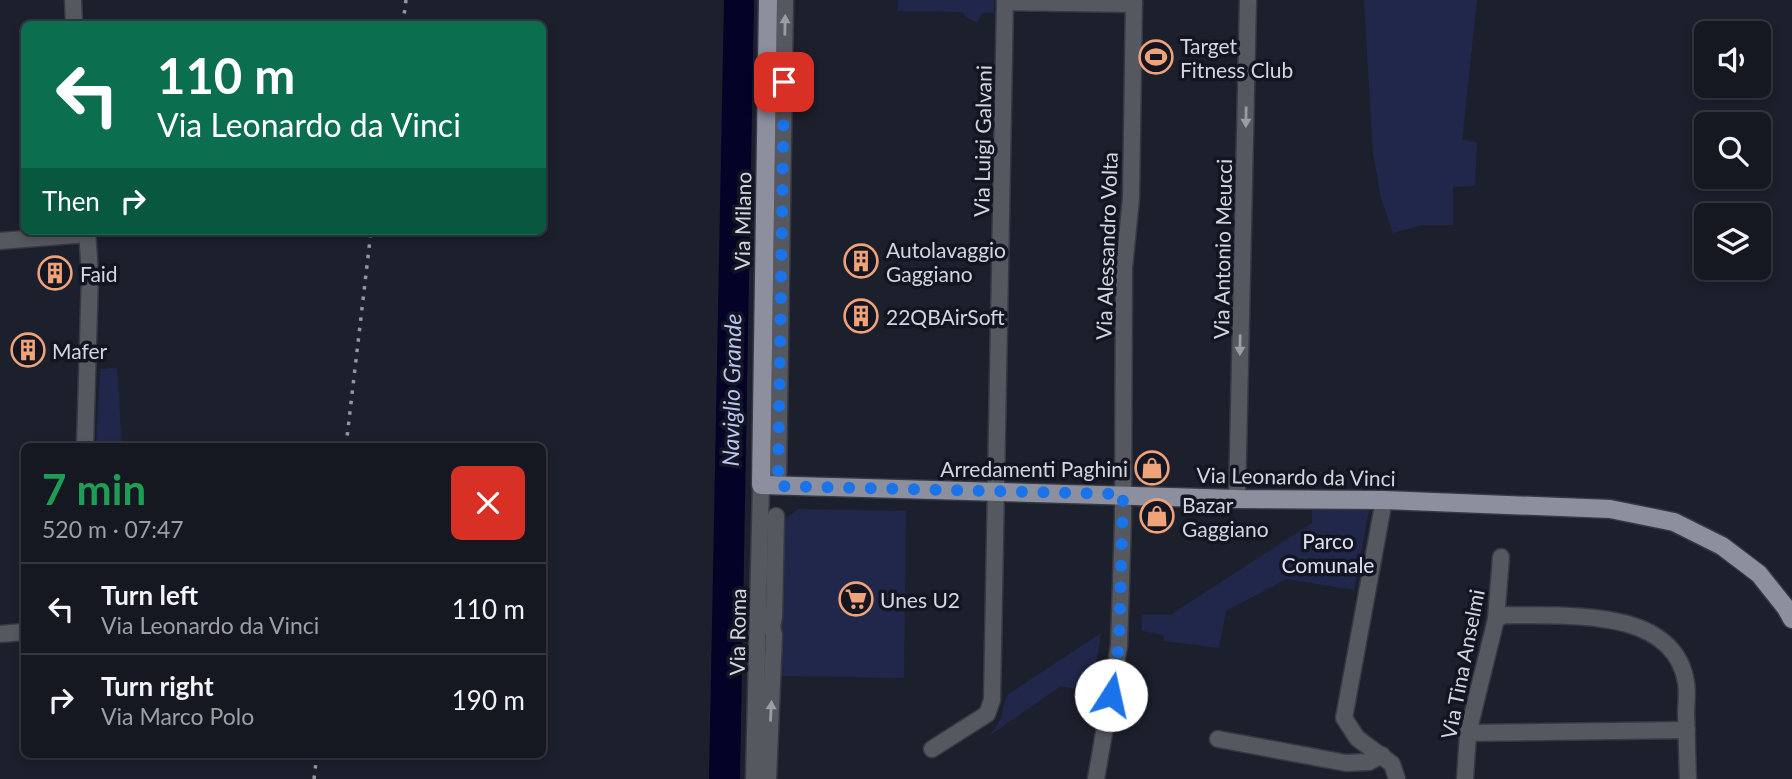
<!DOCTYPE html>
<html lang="en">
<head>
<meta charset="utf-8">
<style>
	body { margin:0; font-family:Lato,sans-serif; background:#22242e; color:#f1f3f6; height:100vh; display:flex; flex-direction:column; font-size:26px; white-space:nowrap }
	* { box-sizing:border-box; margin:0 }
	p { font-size:23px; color:#9d9fa5 }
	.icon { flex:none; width:38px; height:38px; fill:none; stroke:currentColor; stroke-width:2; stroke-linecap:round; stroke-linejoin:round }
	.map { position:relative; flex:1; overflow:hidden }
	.sheet { position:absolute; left:21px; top:443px; width:525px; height:315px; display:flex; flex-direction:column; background:#151721; border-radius:10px; box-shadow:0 4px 10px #0003,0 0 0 2px #34363f }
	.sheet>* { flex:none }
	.top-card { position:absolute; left:21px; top:21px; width:525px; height:214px; border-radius:10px; box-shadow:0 4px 10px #0003,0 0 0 2px #34363f; background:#0b6e4f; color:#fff; overflow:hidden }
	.tools { position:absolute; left:1694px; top:21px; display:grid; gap:14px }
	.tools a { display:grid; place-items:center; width:77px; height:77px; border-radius:10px; background:#151721; box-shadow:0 4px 10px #0003,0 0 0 2px #34363f; font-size:35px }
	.pin { position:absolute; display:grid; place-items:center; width:60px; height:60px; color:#fff; margin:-30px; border-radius:14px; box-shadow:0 4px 10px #0006 }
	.me { position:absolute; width:77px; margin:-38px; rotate:10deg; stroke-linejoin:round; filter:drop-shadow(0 0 5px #0008) }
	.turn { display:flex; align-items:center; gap:24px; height:147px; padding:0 21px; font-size:32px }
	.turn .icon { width:91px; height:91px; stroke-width:2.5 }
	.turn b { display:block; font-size:49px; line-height:60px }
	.then { display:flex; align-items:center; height:66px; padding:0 21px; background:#0003; gap:14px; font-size:26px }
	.round { display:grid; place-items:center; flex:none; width:74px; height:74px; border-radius:10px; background:#22242e }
	.summary { display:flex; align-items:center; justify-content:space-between; height:119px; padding:0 21px }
	h1 { font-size:42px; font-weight:700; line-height:52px; color:#1e9e55 }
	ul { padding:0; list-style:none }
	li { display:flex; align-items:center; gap:21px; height:91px; padding:0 21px; border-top:2px solid #34363f }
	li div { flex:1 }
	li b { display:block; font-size:26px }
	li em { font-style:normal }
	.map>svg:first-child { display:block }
	.green { fill:#21274b }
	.water { fill:#040227 }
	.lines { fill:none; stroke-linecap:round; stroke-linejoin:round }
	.minor-casing { stroke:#363945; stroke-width:19 }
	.major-casing { stroke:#363945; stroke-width:21 }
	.minor { stroke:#56585f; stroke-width:16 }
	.major { stroke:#8c909e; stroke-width:18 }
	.rail { stroke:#9497a1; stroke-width:3.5; stroke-dasharray:3.5 7; stroke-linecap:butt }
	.oneway { fill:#9b9da5 }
	.route { stroke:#1a73e8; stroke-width:12; stroke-dasharray:0 21.6 }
	.labels { text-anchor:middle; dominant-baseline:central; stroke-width:7; stroke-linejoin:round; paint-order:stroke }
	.poi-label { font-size:21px; fill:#d4d6df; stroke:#131622; text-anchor:start }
	.street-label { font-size:21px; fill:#d4d6df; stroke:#131622 }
	.park-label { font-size:21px; fill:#dee2f2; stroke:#131622 }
	.water-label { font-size:23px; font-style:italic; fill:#bac5f2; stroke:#131622 }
</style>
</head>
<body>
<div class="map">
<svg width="1792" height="779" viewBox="0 0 1792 779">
	<rect width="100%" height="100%" fill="#1c1f2c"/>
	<!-- green -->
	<g class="green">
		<polygon points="898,0 994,0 994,13 982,13 977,23 966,17 963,12 898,11"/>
		<polygon points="1364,0 1477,0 1462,140 1477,142 1475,186 1453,187 1453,225 1422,225 1393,233 1381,198 1373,154"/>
		<polygon points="117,368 122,446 96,446 100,369"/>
		<polygon points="798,509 906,511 904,678 778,676 781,522"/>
		<polygon points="1312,509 1369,510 1354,590 1287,579 1226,611 1219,648 1163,641 1164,635 1142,631 1142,615 1170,615 1312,523"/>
		<polygon points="1101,633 1091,692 1061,686 989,736 1000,721 1007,695"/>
	</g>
	<!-- water -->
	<polygon class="water" points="724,0 754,0 740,779 709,779"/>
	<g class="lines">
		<defs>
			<g id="minor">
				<polyline points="73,0 74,24"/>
				<polyline points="1005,2 1134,4"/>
				<polyline points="0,241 87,234"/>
				<polyline points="85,446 90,274 87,231"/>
				<polyline points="778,486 785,0"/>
				<polyline points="1237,499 1248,0"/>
				<polyline points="1384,500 1344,718 1357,738 1392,764 1397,779"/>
				<polyline points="759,613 772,627 774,635 768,779"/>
				<path d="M 1496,619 L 1505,615 C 1562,617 1673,605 1686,682 C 1688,692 1686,704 1686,714 C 1687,736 1687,757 1688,779"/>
				<polyline points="772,627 774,617 776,516"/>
				<polyline points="0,634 24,632"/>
				<polyline points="1468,733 1687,730"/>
				<polyline points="1218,739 1346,763 1369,762 1382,755"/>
				<polyline points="932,749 987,714 992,700 1005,0"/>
				<polyline points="754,779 761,485"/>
				<polyline points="1096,779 1119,646 1123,518 1124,268 1131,198 1134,0"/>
				<polyline points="1465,779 1468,733 1496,619 1501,557"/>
			</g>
			<polyline id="major" points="768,0 761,485 1237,499 1384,500 1610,509 1674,522 1722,546 1759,574 1786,608 1792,619"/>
		</defs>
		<!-- minor casing -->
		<use href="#minor" class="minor-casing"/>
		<!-- major casing -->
		<use href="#major" class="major-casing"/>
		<!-- minor -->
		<use href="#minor" class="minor"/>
		<!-- major -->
		<use href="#major" class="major"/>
		<!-- rail -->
		<g class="rail">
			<polyline points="403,24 406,0"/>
			<polyline points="346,446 371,231"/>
			<polyline points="314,779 317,754"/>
		</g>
	</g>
	<!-- one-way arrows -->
	<defs><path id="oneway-solid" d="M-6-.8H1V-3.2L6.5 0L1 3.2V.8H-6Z" transform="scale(1.75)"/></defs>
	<g class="oneway">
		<use href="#oneway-solid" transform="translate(785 25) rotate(-89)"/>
		<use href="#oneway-solid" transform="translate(1246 117) rotate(91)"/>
		<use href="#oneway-solid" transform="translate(1240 345) rotate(91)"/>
		<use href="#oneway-solid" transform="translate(771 711) rotate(-87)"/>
	</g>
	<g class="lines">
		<!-- route -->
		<polyline class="route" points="784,82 778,486 1123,494 1119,646 1111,695"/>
	</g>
	<!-- icons -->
	<defs>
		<symbol id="stadium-ring" viewBox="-11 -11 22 22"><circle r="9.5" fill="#131622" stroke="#f0a278" stroke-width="1.5"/><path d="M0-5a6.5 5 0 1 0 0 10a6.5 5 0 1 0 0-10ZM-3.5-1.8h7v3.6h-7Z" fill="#f0a278"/></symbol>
		<symbol id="building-ring" viewBox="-11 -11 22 22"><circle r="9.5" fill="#131622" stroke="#f0a278" stroke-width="1.5"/><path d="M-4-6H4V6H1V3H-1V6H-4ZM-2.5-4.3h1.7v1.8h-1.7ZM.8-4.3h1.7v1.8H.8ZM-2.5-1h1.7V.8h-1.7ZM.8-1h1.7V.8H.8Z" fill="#f0a278"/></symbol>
		<symbol id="shop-ring" viewBox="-11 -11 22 22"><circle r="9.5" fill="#131622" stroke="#f0a278" stroke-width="1.5"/><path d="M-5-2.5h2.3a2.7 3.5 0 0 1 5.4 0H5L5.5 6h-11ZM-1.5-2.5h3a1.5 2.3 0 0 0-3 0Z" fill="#f0a278"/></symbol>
		<symbol id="supermarket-ring" viewBox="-11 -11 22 22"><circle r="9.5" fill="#131622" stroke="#f0a278" stroke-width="1.5"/><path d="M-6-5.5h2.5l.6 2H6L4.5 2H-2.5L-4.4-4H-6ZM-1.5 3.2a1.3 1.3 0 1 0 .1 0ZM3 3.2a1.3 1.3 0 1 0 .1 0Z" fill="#f0a278"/></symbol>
	</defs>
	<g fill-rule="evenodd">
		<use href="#stadium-ring" x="1137" y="38" width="38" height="38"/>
		<use href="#building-ring" x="842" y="242" width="38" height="38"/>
		<use href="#building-ring" x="36" y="254" width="38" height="38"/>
		<use href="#building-ring" x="842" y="297" width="38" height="38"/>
		<use href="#building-ring" x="9" y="331" width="38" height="38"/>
		<use href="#shop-ring" x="1133" y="449" width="38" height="38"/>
		<use href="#shop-ring" x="1138" y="497" width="38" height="38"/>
		<use href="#supermarket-ring" x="837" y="580" width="38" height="38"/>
	</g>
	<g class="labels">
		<!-- poi labels -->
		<g class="poi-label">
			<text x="1180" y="45">Target<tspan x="1180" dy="24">Fitness Club</tspan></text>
			<text x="886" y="249">Autolavaggio<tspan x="886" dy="24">Gaggiano</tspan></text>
			<text x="80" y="273">Faid</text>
			<text x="886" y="316">22QBAirSoft</text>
			<text x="52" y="350">Mafer</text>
			<text x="1128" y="468" text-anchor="end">Arredamenti Paghini</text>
			<text x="1182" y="504">Bazar<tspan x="1182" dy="24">Gaggiano</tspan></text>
			<text x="880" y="599">Unes U2</text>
		</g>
		<!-- street labels -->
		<g class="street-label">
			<text transform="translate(982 141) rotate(-89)">Via Luigi Galvani</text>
			<text transform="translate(742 221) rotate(-89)">Via Milano</text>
			<text transform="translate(1106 246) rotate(-88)">Via Alessandro Volta</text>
			<text transform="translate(1222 249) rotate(-89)">Via Antonio Meucci</text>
			<text transform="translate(1296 476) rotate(1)">Via Leonardo da Vinci</text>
			<text transform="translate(737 632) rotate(-89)">Via Roma</text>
			<text transform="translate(1462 664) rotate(-79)">Via Tina Anselmi</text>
		</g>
		<!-- park labels -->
		<g class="park-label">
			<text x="1328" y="540">Parco<tspan x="1328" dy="24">Comunale</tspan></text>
		</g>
		<!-- water labels -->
		<g class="water-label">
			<text transform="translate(731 390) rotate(-89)">Naviglio Grande</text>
		</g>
	</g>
</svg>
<div class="tools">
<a><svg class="icon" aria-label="sound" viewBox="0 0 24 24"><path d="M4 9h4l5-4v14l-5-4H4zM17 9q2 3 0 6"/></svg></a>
<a><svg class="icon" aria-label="search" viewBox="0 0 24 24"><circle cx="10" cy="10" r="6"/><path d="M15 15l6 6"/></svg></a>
<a><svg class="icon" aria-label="layers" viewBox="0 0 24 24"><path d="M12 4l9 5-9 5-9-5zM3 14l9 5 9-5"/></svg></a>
</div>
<div class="pin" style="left:784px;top:82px;background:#d93025"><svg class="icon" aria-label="arrive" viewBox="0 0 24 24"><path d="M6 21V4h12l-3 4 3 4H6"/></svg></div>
<svg class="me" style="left:1111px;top:695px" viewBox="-20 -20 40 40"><circle r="19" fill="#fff"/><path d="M0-13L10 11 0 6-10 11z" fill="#1a73e8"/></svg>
<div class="top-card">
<div class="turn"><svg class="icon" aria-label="left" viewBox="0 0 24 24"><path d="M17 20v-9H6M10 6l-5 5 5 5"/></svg><div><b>110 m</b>Via Leonardo da Vinci</div></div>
<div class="then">Then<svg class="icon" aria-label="right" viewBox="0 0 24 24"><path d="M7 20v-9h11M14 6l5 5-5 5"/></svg></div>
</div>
<section class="sheet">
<div class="summary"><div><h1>7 min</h1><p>520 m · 07:47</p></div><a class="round" style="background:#d93025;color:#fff"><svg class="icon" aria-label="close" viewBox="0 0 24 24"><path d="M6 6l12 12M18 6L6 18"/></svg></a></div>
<ul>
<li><svg class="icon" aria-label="left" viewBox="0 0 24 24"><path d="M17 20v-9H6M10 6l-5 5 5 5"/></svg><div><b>Turn left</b><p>Via Leonardo da Vinci</p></div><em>110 m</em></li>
<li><svg class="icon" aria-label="right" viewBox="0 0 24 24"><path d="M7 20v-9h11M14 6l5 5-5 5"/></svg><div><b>Turn right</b><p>Via Marco Polo</p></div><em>190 m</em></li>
</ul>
</section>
</div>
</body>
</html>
